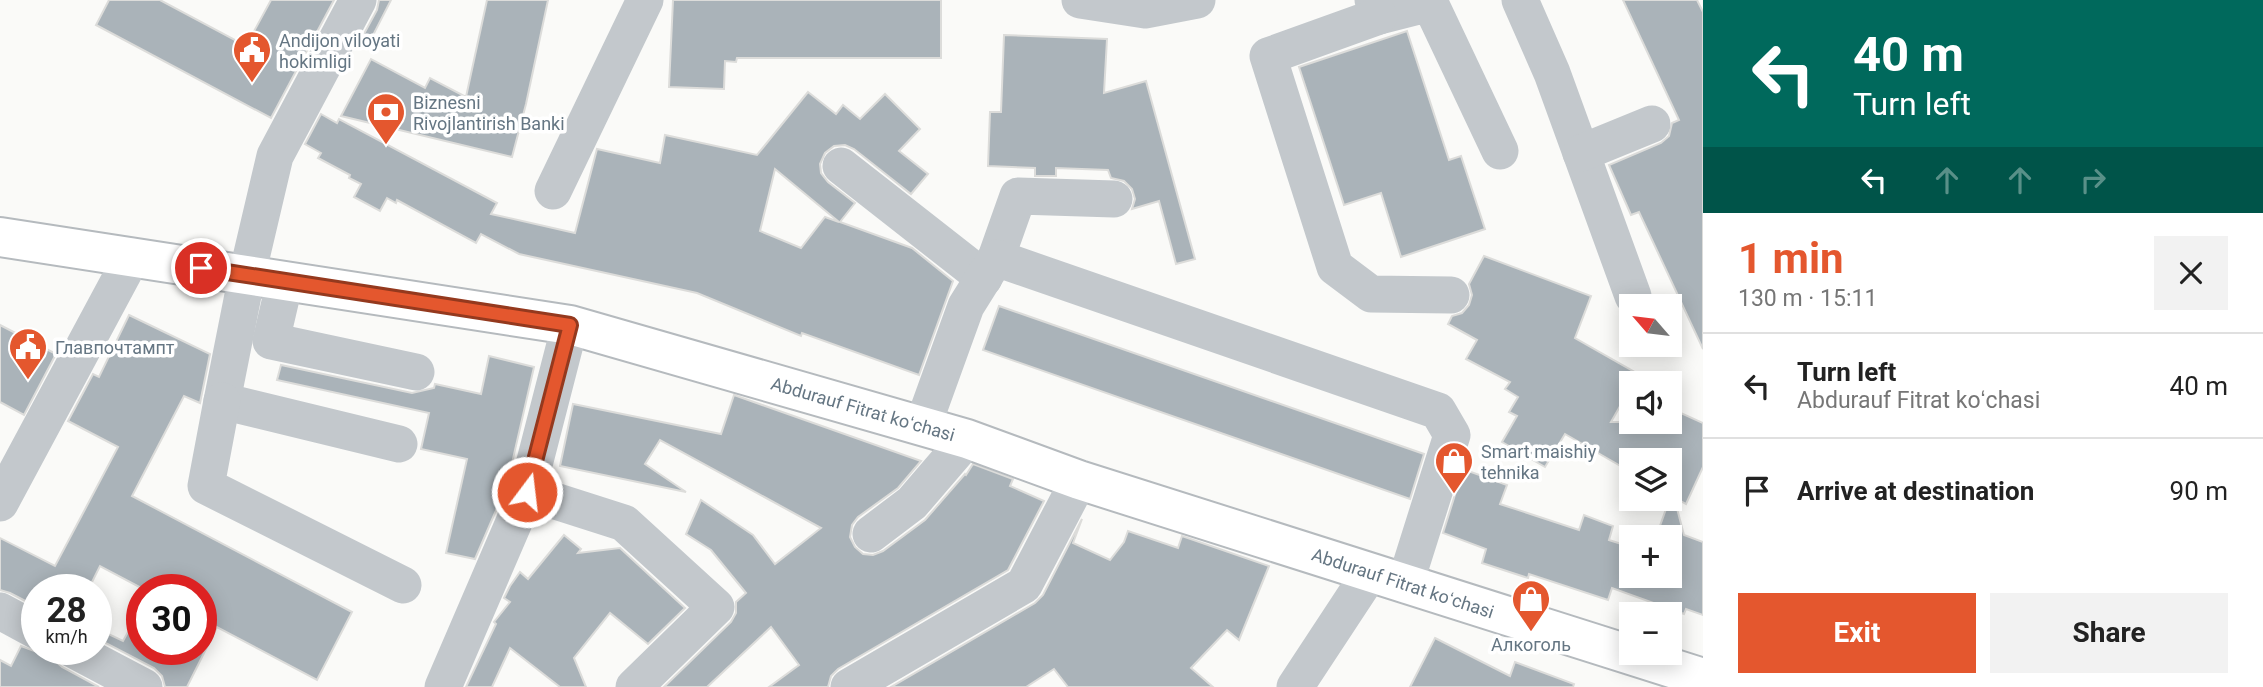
<!DOCTYPE html>
<html lang="en">
<head>
<meta charset="utf-8">
<style>
	body { margin:0; font-family:Roboto,sans-serif; background:#f2f2f2; color:#222; height:100vh; display:flex; flex-direction:column; font-size:26px; white-space:nowrap }
	* { box-sizing:border-box; margin:0 }
	p { font-size:23px; color:#767676 }
	.icon { flex:none; width:38px; height:38px; fill:none; stroke:currentColor; stroke-width:2; stroke-linecap:round; stroke-linejoin:round }
	.map { position:relative; flex:1; overflow:hidden }
	.side { display:flex; flex-direction:column; background:#fff; width:560px }
	.side>* { flex:none }
	.banner { background:#00695c; color:#fff; overflow:hidden }
	.needle { width:46px; rotate:298deg }
	.tools { position:absolute; left:1619px; top:294px; display:grid; gap:14px }
	.tools a { display:grid; place-items:center; width:63px; height:63px; border-radius:0px; background:#fff; box-shadow:0 4px 18px #0003; font-size:35px }
	.speed { position:absolute; left:21px; top:574px; display:flex; gap:14px; font-size:35px; font-weight:700; text-align:center }
	.speed>* { display:grid; place-content:center; width:91px; height:91px; border-radius:50%; background:#fff; box-shadow:0 4px 18px #0003; line-height:1 }
	.speed small { font-size:18px; font-weight:400 }
	.speed .limit { border:10px solid #d22; background:#fff; color:#111 }
	.pin { position:absolute; display:grid; place-items:center; width:60px; height:60px; color:#fff; margin:-30px; border:4px solid #fff; border-radius:50%; box-shadow:0 2px 7px #0007 }
	.me { position:absolute; width:77px; margin:-38px; rotate:15deg; stroke-linejoin:round; filter:drop-shadow(0 0 5px #0008) }
	.turn { display:flex; align-items:center; gap:24px; height:147px; padding:0 35px; font-size:32px }
	.turn .icon { width:91px; height:91px; stroke-width:2.5 }
	.turn b { display:block; font-size:49px; line-height:60px }
	.lanes { display:flex; align-items:center; height:66px; padding:0 35px; background:#0003; justify-content:center; gap:35px; direction:ltr }
	.lanes .off { opacity:.35 }
	.round { display:grid; place-items:center; flex:none; width:74px; height:74px; border-radius:0px; background:#f2f2f2 }
	.summary { display:flex; align-items:center; justify-content:space-between; height:119px; padding:0 35px }
	h1 { font-size:42px; font-weight:700; line-height:52px; color:#e4572e }
	.primary-button { display:flex; gap:14px; margin-top:auto; padding:14px 35px }
	.primary-button a { flex:1; height:80px; border-radius:0px; background:#e4572e; color:#fff; font-size:28px; font-weight:700; line-height:80px; text-align:center }
	.primary-button a+a { background:#f2f2f2; color:#222 }
	ul { padding:0; list-style:none }
	li { display:flex; align-items:center; gap:21px; height:105px; padding:0 35px; border-top:2px solid #e0e0e0 }
	li div { flex:1 }
	li b { display:block; font-size:26px }
	li em { font-style:normal }
	main { display:flex; flex:1; min-height:0 }
	.map>svg:first-child { display:block }
	.building { fill:#aab3b9; stroke:#dcdcda; stroke-width:2; fill-rule:evenodd }
	.lines { fill:none; stroke-linecap:round; stroke-linejoin:round }
	.major-casing { stroke:#b5babe; stroke-width:42 }
	.minor { stroke:#c3c8cc; stroke-width:37 }
	.major { stroke:#fff; stroke-width:38 }
	.route-casing { stroke:#94391e; stroke-width:18 }
	.route { stroke:#e4572e; stroke-width:12 }
	.labels { text-anchor:middle; dominant-baseline:central; stroke-width:7; stroke-linejoin:round; paint-order:stroke }
	.poi-label { font-size:18px; fill:#657683; stroke:#fff; text-anchor:start }
	.street-label { font-size:18px; fill:#657683; stroke:#fff }
</style>
</head>
<body>
<main>
<div class="map">
<svg width="1703" height="687" viewBox="0 0 1703 687">
	<rect width="100%" height="100%" fill="#fafaf8"/>
	<!-- building -->
	<g class="building">
		<polygon points="109,0 160,0 246,46 271,0 334,0 271,118 96,25"/>
		<polygon points="379,0 391,0 367,47 359,43 377,10"/>
		<polygon points="487,0 548,0 526,104 512,157 341,116 371,59 425,88 430,78 466,97"/>
		<polygon points="673,0 941,0 941,58 737,58 736,62 725,61 724,89 669,87"/>
		<polygon points="1623,0 1697,0 1703,12 1703,349 1639,212 1631,215 1609,165 1661,143 1669,136 1672,123 1679,120"/>
		<polygon points="1407,31 1449,160 1461,156 1485,229 1401,257 1381,193 1344,205 1299,67"/>
		<polygon points="1004,35 1107,39 1104,93 1146,81 1195,259 1176,264 1159,201 1132,209 1135,199 1132,189 1124,181 1111,178 1108,170 1056,168 1056,176 1035,176 1035,168 988,166 990,112 1001,112"/>
		<path d="M 808,92 L 836,114 L 843,105 L 860,119 L 885,94 L 920,129 L 899,151 L 928,174 L 911,194 L 854,149 L 845,145 L 834,146 L 825,153 L 820,164 L 821,173 L 828,182 L 855,203 L 840,222 L 912,248 L 953,281 L 919,375 L 802,333 L 801,336 L 697,293 L 519,254 L 481,234 L 476,243 L 397,200 L 396,203 L 387,198 L 380,211 L 354,197 L 361,184 L 349,178 L 350,175 L 318,158 L 321,153 L 305,144 L 321,114 L 337,123 L 339,119 L 497,203 L 491,214 L 575,233 L 597,149 L 660,163 L 665,135 L 757,155 ZM 775,169 L 839,222 L 825,217 L 801,248 L 760,231 Z"/>
		<polygon points="1484,256 1591,296 1575,338 1638,374 1633,383 1631,383 1631,387 1611,422 1670,422 1670,408 1703,423 1703,467 1686,504 1674,497 1684,535 1703,542 1703,615 1686,609 1684,614 1612,588 1608,600 1529,574 1528,578 1482,563 1486,549 1443,533 1463,469 1507,485 1500,504 1579,530 1584,515 1613,526 1609,540 1631,547 1631,576 1670,576 1670,537 1656,537 1671,495 1670,494 1670,460 1631,460 1631,472 1565,434 1545,467 1502,442 1517,416 1509,412 1518,397 1505,389 1510,382 1466,359 1477,340 1448,324 1452,316 1462,313 1469,305 1472,295 1469,284"/>
		<polygon points="999,306 1424,454 1410,499 983,350"/>
		<polygon points="129,315 210,354 200,403 184,396 132,496 352,612 317,680 217,627 187,687 165,687 162,676 154,668 96,638 96,628 123,641 142,607 142,649 201,649 201,590 145,590 100,566 88,590 37,590 37,607 10,593 0,590 0,538 55,566 118,447 68,421 93,374 99,377"/>
		<polygon points="0,325 56,354 24,415 0,402"/>
		<polygon points="489,356 534,367 507,485 475,559 446,553 467,459 421,449 429,413 277,380 281,365 412,393 434,388 435,384 481,394"/>
		<polygon points="734,395 921,461 898,488 858,517 852,525 850,537 855,547 863,554 873,555 883,551 925,520 965,474 966,475 973,464 1013,479 1010,486 1044,501 1008,570 838,669 831,676 828,687 769,687 799,665 771,627 707,687 664,687 731,622 736,613 736,602 746,593 711,550 686,534 701,500 753,535 775,564 821,528 660,440 645,464 686,492 560,466 573,404 721,434"/>
		<polygon points="1082,519 1073,543 1110,560 1124,542 1128,531 1178,548 1182,536 1269,566 1239,640 1227,630 1191,668 1213,687 1068,687 1054,669 1026,687 891,687 1035,603 1043,595"/>
		<polygon points="564,535 581,549 578,553 620,548 685,608 648,644 610,613 574,658 586,687 560,687 510,648 492,687 466,687 496,624 494,622 510,602 504,598 510,586 520,572 528,579"/>
		<polygon points="1435,638 1510,676 1515,662 1574,684 1573,687 1410,687"/>
		<polygon points="21,646 37,652 51,649 54,660 62,667 99,687 0,687 0,660 11,666"/>
	</g>
	<g class="lines">
		<defs>
			<polyline id="major" points="0,237 570,325 967,439 1079,480 1703,678"/>
		</defs>
		<!-- major casing -->
		<use href="#major" class="major-casing"/>
		<!-- minor -->
		<g class="minor">
			<polyline points="358,0 275,156 247,275 222,401 399,444"/>
			<polyline points="1080,0 1145,10 1197,0"/>
			<polyline points="1373,0 1379,16 1430,3 1500,151"/>
			<polyline points="1520,0 1552,73 1633,296"/>
			<polyline points="1379,16 1268,56 1335,267 1371,294 1451,295"/>
			<polyline points="1581,153 1652,124"/>
			<polyline points="841,166 984,278"/>
			<polyline points="553,191 645,0"/>
			<polyline points="996,258 1018,196 1114,199"/>
			<polyline points="285,281 271,341 416,372"/>
			<polyline points="222,401 206,486 403,585"/>
			<polyline points="923,425 966,306 996,258 1438,411 1452,435 1405,584"/>
			<polyline points="527,492 624,523 716,607 634,687"/>
			<polyline points="0,503 132,257"/>
			<polyline points="871,534 912,503 967,439"/>
			<polyline points="0,611 37,631"/>
			<polyline points="72,649 144,687"/>
			<polyline points="443,687 527,492 570,325"/>
			<polyline points="849,687 1024,585 1079,480"/>
			<polyline points="1295,687 1370,573"/>
		</g>
		<!-- major -->
		<use href="#major" class="major"/>
	</g>
	<g class="lines">
		<defs>
			<polyline id="route" points="201,268 570,325 527,492"/>
		</defs>
		<!-- route casing -->
		<use href="#route" class="route-casing"/>
		<!-- route -->
		<use href="#route" class="route"/>
	</g>
	<!-- icons -->
	<defs>
		<symbol id="civic-pin" viewBox="-11 -11 22 30"><path d="M0 17L-7.5 6A9.5 9.5 0 1 1 7.5 6Z" fill="#e4572e" stroke="#fff"/><path d="M-.6-6.5H3V-4.5H.6V-3L4-1V1h2V6H-6V1h2V-1L-.6-3ZM-1.2 2.5V6h2.4V2.5Z" fill="#fff"/></symbol>
		<symbol id="bank-pin" viewBox="-11 -11 22 30"><path d="M0 17L-7.5 6A9.5 9.5 0 1 1 7.5 6Z" fill="#e4572e" stroke="#fff"/><path d="M-6-4H6V4H-6ZM0-2.3a2.3 2.3 0 1 0 0 4.6a2.3 2.3 0 1 0 0-4.6Z" fill="#fff"/></symbol>
		<symbol id="shop-pin" viewBox="-11 -11 22 30"><path d="M0 17L-7.5 6A9.5 9.5 0 1 1 7.5 6Z" fill="#e4572e" stroke="#fff"/><path d="M-5-2.5h2.3a2.7 3.5 0 0 1 5.4 0H5L5.5 6h-11ZM-1.5-2.5h3a1.5 2.3 0 0 0-3 0Z" fill="#fff"/></symbol>
	</defs>
	<g fill-rule="evenodd">
		<use href="#civic-pin" x="230" y="28" width="44" height="60"/>
		<use href="#bank-pin" x="364" y="90" width="44" height="60"/>
		<use href="#civic-pin" x="6" y="325" width="44" height="60"/>
		<use href="#shop-pin" x="1432" y="439" width="44" height="60"/>
		<use href="#shop-pin" x="1509" y="577" width="44" height="60"/>
	</g>
	<g class="labels">
		<!-- poi labels -->
		<g class="poi-label">
			<text x="279" y="40">Andijon vilоyati<tspan x="279" dy="21">hоkimligi</tspan></text>
			<text x="413" y="102">Biznesni<tspan x="413" dy="21">Rivojlantirish Banki</tspan></text>
			<text x="55" y="347">Главпочтампт</text>
			<text x="1481" y="451">Smart maishiy<tspan x="1481" dy="21">tehnika</tspan></text>
			<text x="1531" y="644" text-anchor="middle">Алкоголь</text>
		</g>
		<!-- street labels -->
		<g class="street-label">
			<text transform="translate(863 409) rotate(16)">Abdurauf Fitrat koʻchasi</text>
			<text transform="translate(1403 583) rotate(18)">Abdurauf Fitrat koʻchasi</text>
		</g>
	</g>
</svg>
<div class="tools">
<a><svg class="needle" viewBox="-14 -14 28 28"><path d="M0-13l5 13h-10z" fill="#e53935"/><path d="M0 13l5-13h-10z" fill="#767676"/></svg></a>
<a><svg class="icon" aria-label="sound" viewBox="0 0 24 24"><path d="M4 9h4l5-4v14l-5-4H4zM17 9q2 3 0 6"/></svg></a>
<a><svg class="icon" aria-label="layers" viewBox="0 0 24 24"><path d="M12 4l9 5-9 5-9-5zM3 14l9 5 9-5"/></svg></a>
<a>+</a>
<a>−</a>
</div>
<div class="speed"><div>28<small>km/h</small></div><div class="limit">30</div></div>
<div class="pin" style="left:201px;top:268px;background:#d93025"><svg class="icon" aria-label="arrive" viewBox="0 0 24 24"><path d="M6 21V4h12l-3 4 3 4H6"/></svg></div>
<svg class="me" style="left:527px;top:492px" viewBox="-20 -20 40 40"><circle r="17" fill="#e4572e" stroke="#fff" stroke-width="3"/><path d="M0-11L8 9 0 5-8 9z" fill="#fff"/></svg>
</div>
<section class="side">
<div class="banner">
<div class="turn"><svg class="icon" aria-label="left" viewBox="0 0 24 24"><path d="M17 20v-9H6M10 6l-5 5 5 5"/></svg><div><b>40 m</b>Turn left</div></div>
<div class="lanes"><svg class="icon" aria-label="left" viewBox="0 0 24 24"><path d="M17 20v-9H6M10 6l-5 5 5 5"/></svg><svg class="icon off" aria-label="ahead" viewBox="0 0 24 24"><path d="M12 20V5M6 11l6-6 6 6"/></svg><svg class="icon off" aria-label="ahead" viewBox="0 0 24 24"><path d="M12 20V5M6 11l6-6 6 6"/></svg><svg class="icon off" aria-label="right" viewBox="0 0 24 24"><path d="M7 20v-9h11M14 6l5 5-5 5"/></svg></div>
</div>
<div class="summary"><div><h1>1 min</h1><p>130 m · 15:11</p></div><a class="round"><svg class="icon" aria-label="close" viewBox="0 0 24 24"><path d="M6 6l12 12M18 6L6 18"/></svg></a></div>
<ul>
<li><svg class="icon" aria-label="left" viewBox="0 0 24 24"><path d="M17 20v-9H6M10 6l-5 5 5 5"/></svg><div><b>Turn left</b><p>Abdurauf Fitrat koʻchasi</p></div><em>40 m</em></li>
<li><svg class="icon" aria-label="arrive" viewBox="0 0 24 24"><path d="M6 21V4h12l-3 4 3 4H6"/></svg><div><b>Arrive at destination</b></div><em>90 m</em></li>
</ul>
<div class="primary-button"><a>Exit</a><a>Share</a></div>
</section>
</main>
</body>
</html>
